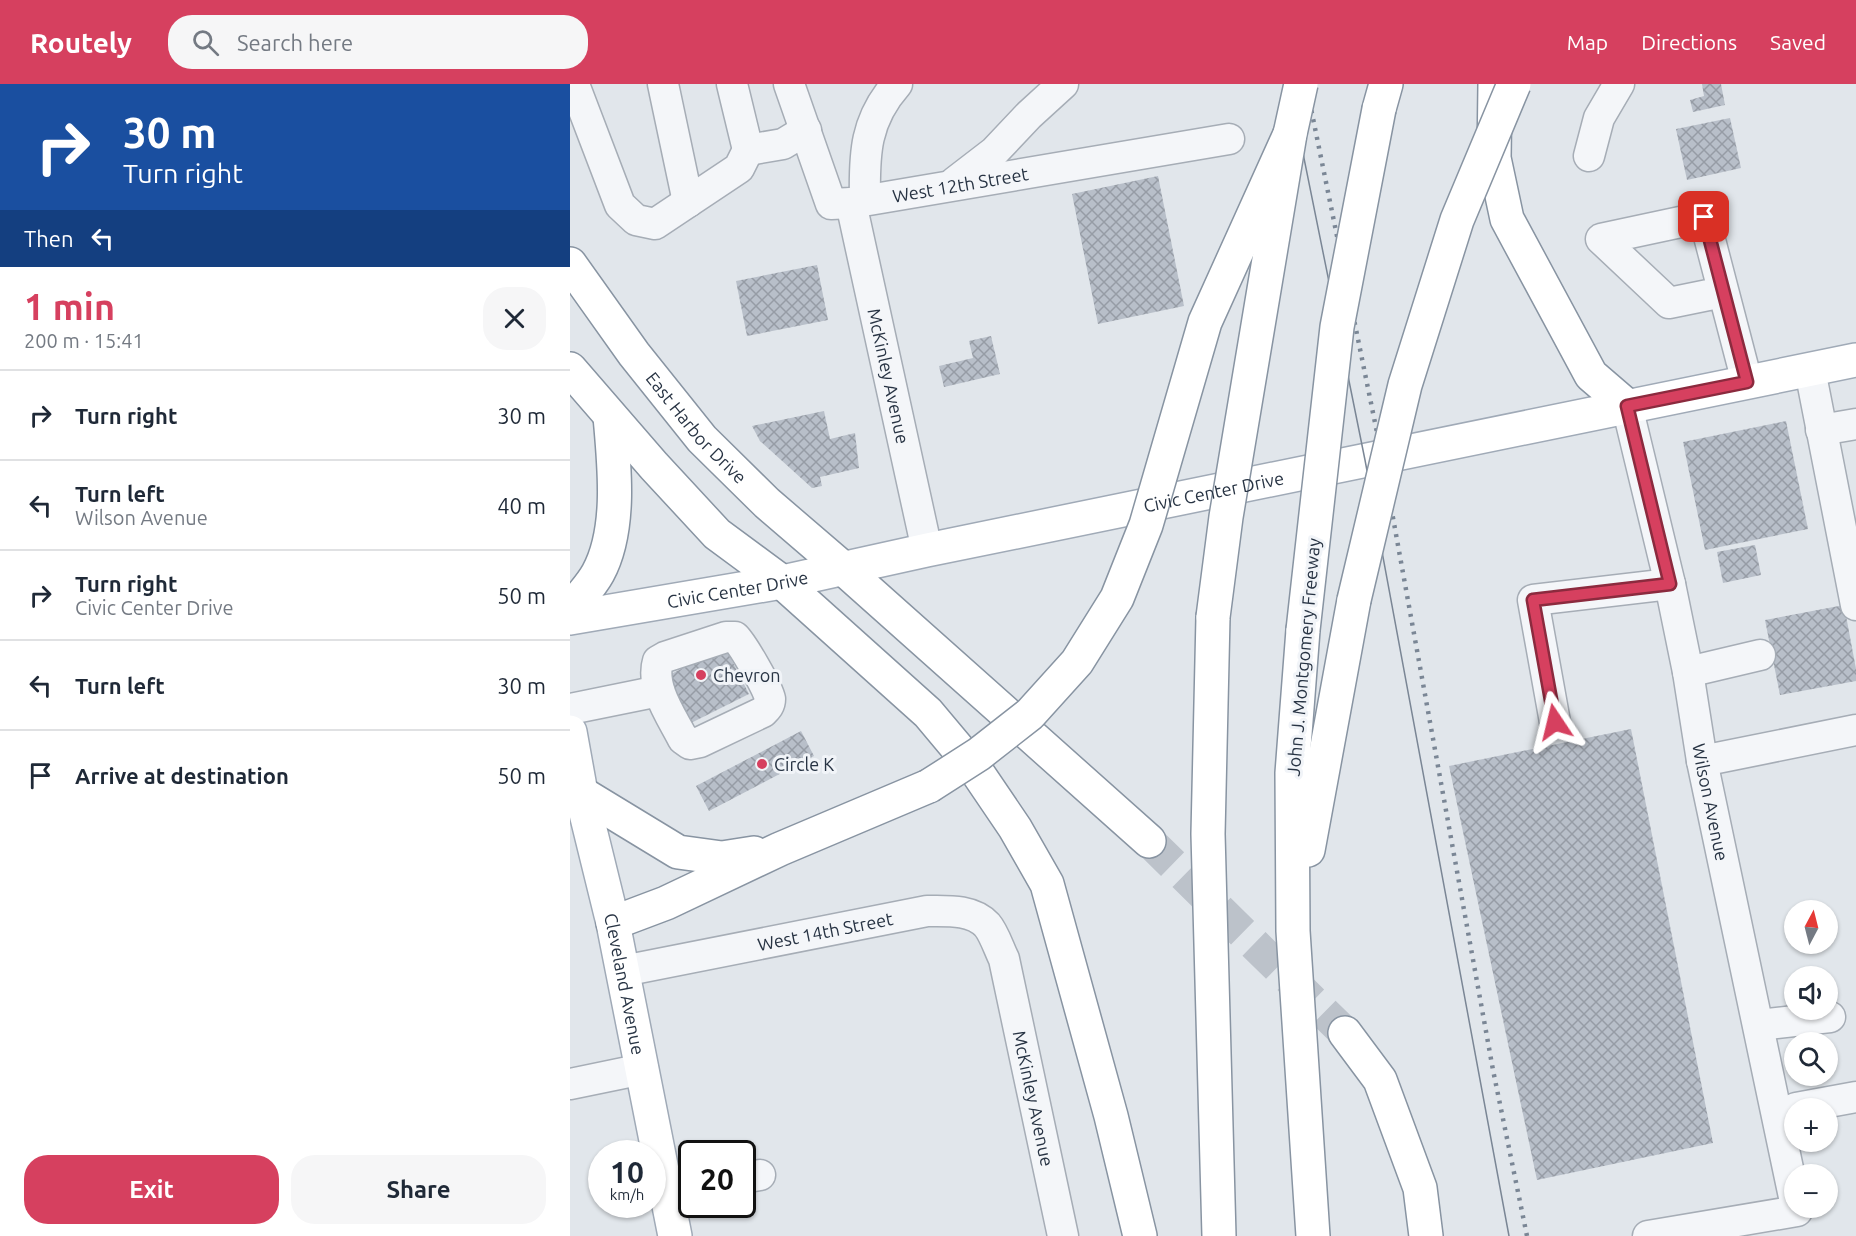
<!DOCTYPE html>
<html lang="en">
<head>
<meta charset="utf-8">
<style>
	body { margin:0; font-family:Ubuntu,sans-serif; background:#f6f6f7; color:#1f2937; height:100vh; display:flex; flex-direction:column; font-size:22px; white-space:nowrap }
	* { box-sizing:border-box; margin:0 }
	p { font-size:20px; color:#747a83 }
	.icon { flex:none; width:33px; height:33px; fill:none; stroke:currentColor; stroke-width:2; stroke-linecap:round; stroke-linejoin:round }
	.map { position:relative; flex:1; overflow:hidden }
	.panel { display:flex; flex-direction:column; background:#fff; width:570px }
	.panel>* { flex:none }
	.guide { background:#1a4fa0; color:#fff; overflow:hidden }
	.needle { width:39px; rotate:7deg }
	.tools { position:absolute; left:1214px; top:816px; display:grid; gap:12px }
	.tools a { display:grid; place-items:center; width:54px; height:54px; border-radius:50%; background:#fff; box-shadow:0 2px 4px #0004; font-size:30px }
	.speed { position:absolute; left:18px; top:1056px; display:flex; gap:12px; font-size:30px; font-weight:700; text-align:center }
	.speed>* { display:grid; place-content:center; width:78px; height:78px; border-radius:50%; background:#fff; box-shadow:0 2px 4px #0004; line-height:1 }
	.speed small { font-size:15px; font-weight:400 }
	.speed .limit { border:3px solid #111; border-radius:9px; background:#fff; color:#111 }
	.pin { position:absolute; display:grid; place-items:center; width:51px; height:51px; color:#fff; margin:-26px; border-radius:12px; box-shadow:0 3px 9px #0006 }
	.me { position:absolute; width:66px; margin:-33px; rotate:350deg; stroke-linejoin:round; filter:drop-shadow(0 0 4px #0008) }
	.turn { display:flex; align-items:center; gap:21px; height:126px; padding:0 24px; font-size:27px }
	.turn .icon { width:78px; height:78px; stroke-width:2.5 }
	.turn b { display:block; font-size:42px; line-height:51px }
	.then { display:flex; align-items:center; height:57px; padding:0 24px; background:#0003; gap:12px; font-size:22px }
	.round { display:grid; place-items:center; flex:none; width:63px; height:63px; border-radius:24px; background:#f6f6f7 }
	.head { display:flex; align-items:center; justify-content:space-between; height:102px; padding:0 24px }
	h1 { font-size:36px; font-weight:600; line-height:45px; color:#d6405f }
	.button { display:flex; gap:12px; margin-top:auto; padding:12px 24px }
	.button a { flex:1; height:69px; border-radius:24px; background:#d6405f; color:#fff; font-size:24px; font-weight:600; line-height:69px; text-align:center }
	.button a+a { background:#f6f6f7; color:#1f2937 }
	ul { padding:0; list-style:none }
	li { display:flex; align-items:center; gap:18px; height:90px; padding:0 24px; border-top:2px solid #e0e1e3 }
	li div { flex:1 }
	li b { display:block; font-size:22px }
	li em { font-style:normal }
	header { display:flex; align-items:center; gap:36px; box-sizing:border-box; height:84px; padding:0 30px; background:#d6405f; color:#fff }
	header strong { font-size:28px }
	nav { display:flex; gap:33px; margin-inline-start:auto; font-size:21px }
	.search { width:420px; height:54px; background:#f6f6f7; display:flex; align-items:center; gap:15px; box-sizing:border-box; padding:0 21px; border-radius:24px; color:#747a83; font-size:22px }
	main { display:flex; flex:1; min-height:0 }
	.map>svg:first-child { display:block }
	.building { fill:url(#building-cross-hatch) }
	.lines { fill:none; stroke-linecap:round; stroke-linejoin:round }
	.highway-tunnel { stroke:#bcc2ca; stroke-width:33; stroke-dasharray:33 16; stroke-linecap:butt }
	.minor-casing { stroke:#a6adb6; stroke-width:33 }
	.major-casing { stroke:#a0aab7; stroke-width:36 }
	.highway-casing { stroke:#8894a2; stroke-width:36 }
	.minor { stroke:#f4f6f9; stroke-width:30 }
	.major { stroke:#fff; stroke-width:33 }
	.highway { stroke:#fff; stroke-width:33 }
	.tram { stroke:#7a8695; stroke-width:1.5 }
	.rail { stroke:#7a8695; stroke-width:4.5; stroke-dasharray:3 6; stroke-linecap:butt }
	.highway-bridge-casing { stroke:#8894a2; stroke-width:36; stroke-linecap:butt }
	.highway-bridge { stroke:#fff; stroke-width:33 }
	.route-casing { stroke:#8b2a3e; stroke-width:15 }
	.route { stroke:#d6405f; stroke-width:10 }
	.poi-dot { fill:#d6405f; stroke:#f1f4f8; stroke-width:2 }
	.labels { text-anchor:middle; dominant-baseline:central; stroke-width:6; stroke-linejoin:round; paint-order:stroke }
	.street-label { font-size:18px; fill:#283444; stroke:#f1f4f8 }
	.poi-label { font-size:18px; fill:#283444; stroke:#f1f4f8; text-anchor:start }
</style>
</head>
<body>
<header>
<strong>Routely</strong>
<div class="search"><svg class="icon" aria-label="search" viewBox="0 0 24 24"><circle cx="10" cy="10" r="6"/><path d="M15 15l6 6"/></svg>Search here</div>
<nav><a>Map</a><a>Directions</a><a>Saved</a></nav>
</header>
<main>
<section class="panel">
<div class="guide">
<div class="turn"><svg class="icon" aria-label="right" viewBox="0 0 24 24"><path d="M7 20v-9h11M14 6l5 5-5 5"/></svg><div><b>30 m</b>Turn right</div></div>
<div class="then">Then<svg class="icon" aria-label="left" viewBox="0 0 24 24"><path d="M17 20v-9H6M10 6l-5 5 5 5"/></svg></div>
</div>
<div class="head"><div><h1>1 min</h1><p>200 m · 15:41</p></div><a class="round"><svg class="icon" aria-label="close" viewBox="0 0 24 24"><path d="M6 6l12 12M18 6L6 18"/></svg></a></div>
<ul>
<li><svg class="icon" aria-label="right" viewBox="0 0 24 24"><path d="M7 20v-9h11M14 6l5 5-5 5"/></svg><div><b>Turn right</b></div><em>30 m</em></li>
<li><svg class="icon" aria-label="left" viewBox="0 0 24 24"><path d="M17 20v-9H6M10 6l-5 5 5 5"/></svg><div><b>Turn left</b><p>Wilson Avenue</p></div><em>40 m</em></li>
<li><svg class="icon" aria-label="right" viewBox="0 0 24 24"><path d="M7 20v-9h11M14 6l5 5-5 5"/></svg><div><b>Turn right</b><p>Civic Center Drive</p></div><em>50 m</em></li>
<li><svg class="icon" aria-label="left" viewBox="0 0 24 24"><path d="M17 20v-9H6M10 6l-5 5 5 5"/></svg><div><b>Turn left</b></div><em>30 m</em></li>
<li><svg class="icon" aria-label="arrive" viewBox="0 0 24 24"><path d="M6 21V4h12l-3 4 3 4H6"/></svg><div><b>Arrive at destination</b></div><em>50 m</em></li>
</ul>
<div class="button"><a>Exit</a><a>Share</a></div>
</section>
<div class="map">
<svg width="1286" height="1152" viewBox="0 0 1286 1152">
	<defs>
		<pattern id="building-cross-hatch" width="8" height="8" patternUnits="userSpaceOnUse" patternTransform="scale(1.5)"><rect width="8" height="8" fill="#b8bfc9"/><path d="M0 0l8 8M0 8l8-8" fill="none" stroke="#969ca5"/></pattern>
	</defs>
	<rect width="100%" height="100%" fill="#e1e6eb"/>
	<!-- building -->
	<g class="building">
		<polygon points="1132,0 1151,0 1155,21 1123,28 1120,16 1134,12"/>
		<polygon points="1160,34 1171,84 1117,96 1106,45"/>
		<polygon points="588,92 614,222 528,240 502,110"/>
		<polygon points="247,181 258,236 177,252 166,197"/>
		<polygon points="421,252 430,290 374,303 369,282 403,274 399,257"/>
		<polygon points="254,327 260,355 285,349 289,384 250,393 252,402 242,404 190,357 182,342"/>
		<polygon points="1216,337 1238,445 1135,466 1113,358"/>
		<polygon points="1185,461 1191,491 1153,499 1147,468"/>
		<polygon points="1274,521 1286,585 1286,597 1210,611 1195,536"/>
		<polygon points="155,563 179,610 113,643 89,596"/>
		<polygon points="1061,645 1143,1059 967,1096 879,682"/>
		<polygon points="231,647 244,672 139,727 126,702"/>
	</g>
	<g class="lines">
		<!-- highway-tunnel -->
		<polyline class="highway-tunnel" points="579,757 775,949"/>
		<defs>
			<g id="minor">
				<polyline points="0,0 5,3 50,121 66,136 85,140 169,84 178,66 162,0"/>
				<polyline points="93,0 118,118"/>
				<path id="s1" d="M 219,0 L 261,120 L 281,119 L 659,55"/>
				<polyline points="178,66 213,60 236,46"/>
				<polyline points="1019,72 1029,34 1049,0"/>
				<polyline points="385,98 424,68 459,31 493,0"/>
				<path d="M 295,116 C 294,70 295,36 327,0"/>
				<path id="s2" d="M 281,119 L 357,466"/>
				<polyline points="1153,208 1099,219 1031,155 1134,133 1177,298"/>
				<polyline points="1240,286 1286,521"/>
				<path id="s3" d="M 1057,322 L 1100,500 L 1118,588 L 1132,677 L 1224,1113"/>
				<polyline points="1251,346 1286,340"/>
				<path d="M 156,553 L 165,553 C 173,561 198,604 200,615 C 200,621 197,624 193,628 L 130,658 L 120,660 L 113,655 C 102,633 80,603 88,577 L 95,573 Z"/>
				<polyline points="1118,588 1190,571"/>
				<polyline points="0,625 89,607"/>
				<polyline points="985,638 963,516 1100,500"/>
				<polyline points="1132,677 1286,646"/>
				<path id="s4" d="M 53,887 L 357,827 C 377,827 402,825 417,841 C 424,849 429,865 434,875 L 493,1152"/>
				<polyline points="1189,941 1260,933"/>
				<polyline points="0,1000 73,985"/>
				<polyline points="1226,1024 1286,1013"/>
				<polyline points="172,1094 190,1091"/>
				<polyline points="96,1109 122,1104"/>
				<polyline points="1078,1152 1227,1127"/>
			</g>
			<g id="major">
				<path id="s5" d="M 0,534 L 212,498 L 357,466 L 1286,276"/>
				<path id="s6" d="M 0,648 L 11,709 L 43,839 L 105,1152"/>
			</g>
			<g id="highway">
				<polyline points="925,0 924,74 937,135 1021,291 1057,322"/>
				<polyline points="809,25 816,0"/>
				<path id="s7" d="M 0,180 L 64,270 L 132,355 L 197,419 L 275,486 L 579,757"/>
				<polyline points="0,285 84,382 147,450 212,498 358,629 405,685 445,744 477,800 541,1032 570,1152"/>
				<path d="M 0,526 C 9,514 21,502 28,489 C 52,445 44,379 40,332"/>
				<polyline points="643,533 638,750 649,1152"/>
				<polyline points="733,546 722,689 723,847 743,1152"/>
				<polyline points="11,709 108,768 152,774 184,769"/>
				<polyline points="738,766 784,516"/>
				<polyline points="43,839 96,819 210,765 359,702"/>
				<polyline points="775,949 810,996 850,1104 856,1152"/>
			</g>
		</defs>
		<!-- minor casing -->
		<use href="#minor" class="minor-casing"/>
		<!-- major casing -->
		<use href="#major" class="major-casing"/>
		<!-- highway casing -->
		<use href="#highway" class="highway-casing"/>
		<!-- minor -->
		<use href="#minor" class="minor"/>
		<!-- major -->
		<use href="#major" class="major"/>
		<!-- highway -->
		<use href="#highway" class="highway"/>
		<!-- tram -->
		<polyline class="tram" points="719,0 795,376 939,1152"/>
		<!-- rail -->
		<polyline class="rail" points="736,0 812,373 923,986 957,1152"/>
		<defs>
			<g id="highway-bridge">
				<polyline points="784,516 835,301 887,136 944,0"/>
				<polyline points="643,533 656,433 720,50 731,0"/>
				<polyline points="733,546 767,243 809,25"/>
				<polyline points="359,702 409,670 460,630 507,578 547,514 576,441 635,238 720,50"/>
			</g>
		</defs>
		<!-- highway-bridge casing -->
		<use href="#highway-bridge" class="highway-bridge-casing"/>
		<!-- highway-bridge -->
		<use href="#highway-bridge" class="highway-bridge"/>
	</g>
	<g class="lines">
		<defs>
			<polyline id="route" points="985,638 963,516 1100,500 1057,322 1177,298 1134,133"/>
		</defs>
		<!-- route casing -->
		<use href="#route" class="route-casing"/>
		<!-- route -->
		<use href="#route" class="route"/>
	</g>
	<!-- markers -->
	<g class="poi-dot">
		<circle cx="131" cy="591" r="6"/>
		<circle cx="192" cy="680" r="6"/>
	</g>
	<g class="labels">
		<!-- street labels -->
		<g class="street-label">
			<text stroke="none"><textPath href="#s1" startOffset="258">West 12th Street</textPath></text>
			<text stroke="none"><textPath href="#s2" startOffset="177">McKinley Avenue</textPath></text>
			<text stroke="none"><textPath href="#s7" startOffset="207">East Harbor Drive</textPath></text>
			<text stroke="none"><textPath href="#s5" startOffset="656">Civic Center Drive</textPath></text>
			<text stroke="none"><textPath href="#s5" startOffset="170">Civic Center Drive</textPath></text>
			<text transform="translate(733 573) rotate(-85)">John J. Montgomery Freeway</text>
			<text stroke="none"><textPath href="#s3" startOffset="405">Wilson Avenue</textPath></text>
			<text stroke="none"><textPath href="#s4" startOffset="206">West 14th Street</textPath></text>
			<text stroke="none"><textPath href="#s6" startOffset="258">Cleveland Avenue</textPath></text>
			<text stroke="none"><textPath href="#s4" startOffset="554">McKinley Avenue</textPath></text>
		</g>
		<!-- poi labels -->
		<g class="poi-label">
			<text x="143" y="591">Chevron</text>
			<text x="204" y="680">Circle K</text>
		</g>
	</g>
</svg>
<div class="tools">
<a><svg class="needle" viewBox="-14 -14 28 28"><path d="M0-13l5 13h-10z" fill="#e53935"/><path d="M0 13l5-13h-10z" fill="#747a83"/></svg></a>
<a><svg class="icon" aria-label="sound" viewBox="0 0 24 24"><path d="M4 9h4l5-4v14l-5-4H4zM17 9q2 3 0 6"/></svg></a>
<a><svg class="icon" aria-label="search" viewBox="0 0 24 24"><circle cx="10" cy="10" r="6"/><path d="M15 15l6 6"/></svg></a>
<a>+</a>
<a>−</a>
</div>
<div class="speed"><div>10<small>km/h</small></div><div class="limit">20</div></div>
<div class="pin" style="left:1134px;top:133px;background:#d93025"><svg class="icon" aria-label="arrive" viewBox="0 0 24 24"><path d="M6 21V4h12l-3 4 3 4H6"/></svg></div>
<svg class="me" style="left:985px;top:638px" viewBox="-20 -20 40 40"><path d="M0-17L14 15 0 8-14 15z" fill="#d6405f" stroke="#fff" stroke-width="4"/></svg>
</div>
</main>
</body>
</html>
